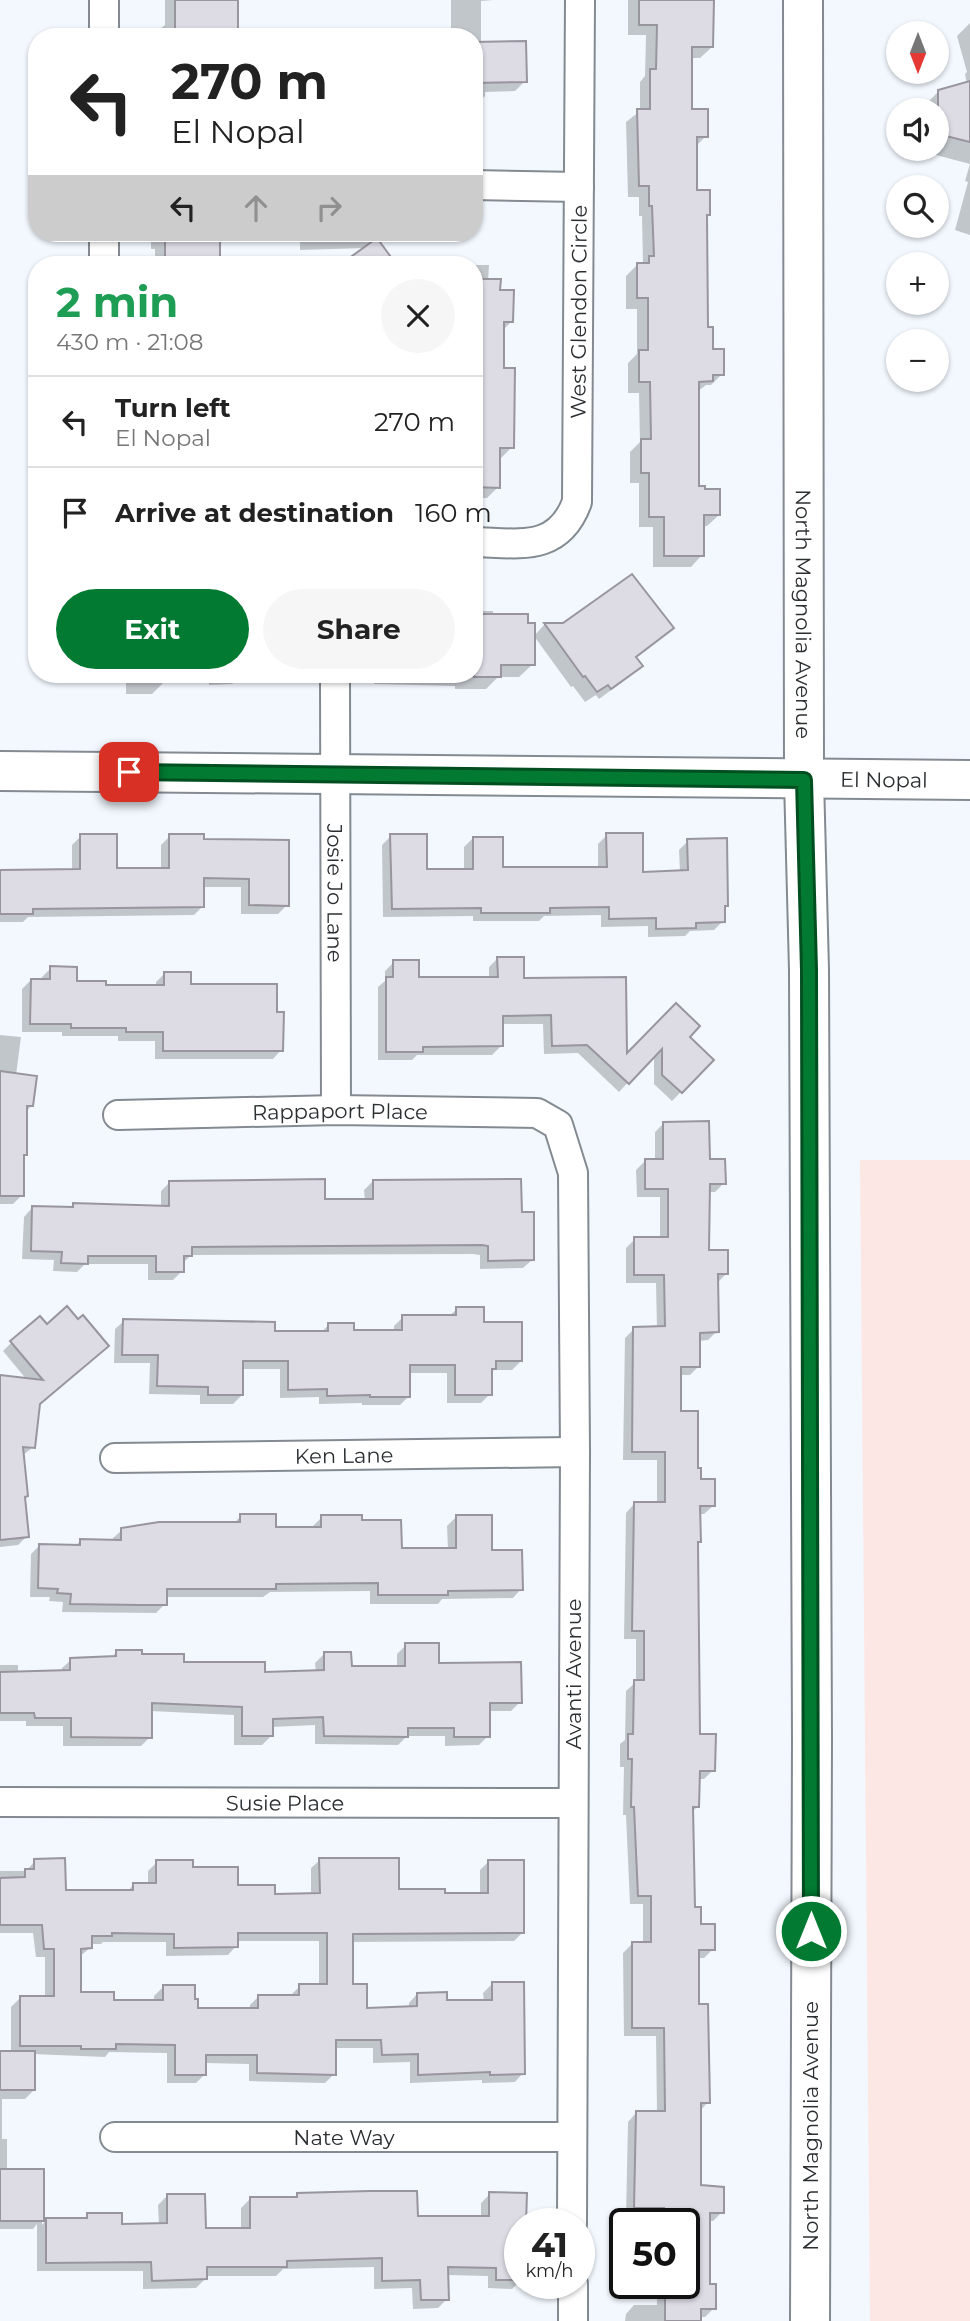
<!DOCTYPE html>
<html lang="en">
<head>
<meta charset="utf-8">
<style>
	body { margin:0; font-family:Montserrat,sans-serif; background:#f6f6f6; color:#222; height:100vh; display:flex; flex-direction:column; font-size:26px; white-space:nowrap }
	* { box-sizing:border-box; margin:0 }
	p { font-size:23px; color:#767676 }
	.icon { flex:none; width:38px; height:38px; fill:none; stroke:currentColor; stroke-width:2; stroke-linecap:round; stroke-linejoin:round }
	.map { position:relative; flex:1; overflow:hidden }
	.drawer { position:absolute; left:28px; top:256px; width:455px; height:427px; display:flex; flex-direction:column; background:#fff; border-radius:28px; box-shadow:0 2px 5px #0004 }
	.drawer>* { flex:none }
	.hud { position:absolute; left:28px; top:28px; width:455px; height:214px; border-radius:28px; box-shadow:0 2px 5px #0004; background:#fff; color:#222; overflow:hidden }
	.needle { width:46px; rotate:180deg }
	.fabs { position:absolute; left:886px; top:21px; display:grid; gap:14px }
	.fabs a { display:grid; place-items:center; width:63px; height:63px; border-radius:50%; background:#fff; box-shadow:0 2px 5px #0004; font-size:35px }
	.speed { position:absolute; left:504px; top:2208px; display:flex; gap:14px; font-size:35px; font-weight:700; text-align:center }
	.speed>* { display:grid; place-content:center; width:91px; height:91px; border-radius:50%; background:#fff; box-shadow:0 2px 5px #0004; line-height:1 }
	.speed small { font-size:18px; font-weight:400 }
	.speed .limit { border:4px solid #111; border-radius:10px; background:#fff; color:#111 }
	.pin { position:absolute; display:grid; place-items:center; width:60px; height:60px; color:#fff; margin:-30px; border-radius:14px; box-shadow:0 4px 10px #0006 }
	.me { position:absolute; width:77px; margin:-38px; rotate:0deg; stroke-linejoin:round; filter:drop-shadow(0 0 5px #0008) }
	.turn { display:flex; align-items:center; gap:24px; height:147px; padding:0 28px; font-size:32px }
	.turn .icon { width:91px; height:91px; stroke-width:2.5 }
	.turn b { display:block; font-size:49px; line-height:60px }
	.lanes { display:flex; align-items:center; height:66px; padding:0 28px; background:#0003; justify-content:center; gap:35px; direction:ltr }
	.lanes .off { opacity:.35 }
	.round { display:grid; place-items:center; flex:none; width:74px; height:74px; border-radius:37px; background:#f6f6f6 }
	.head { display:flex; align-items:center; justify-content:space-between; height:119px; padding:0 28px }
	h1 { font-size:42px; font-weight:700; line-height:52px; color:#1e9e55 }
	.action { display:flex; gap:14px; margin-top:auto; padding:14px 28px }
	.action a { flex:1; height:80px; border-radius:42px; background:#027a31; color:#fff; font-size:28px; font-weight:700; line-height:80px; text-align:center }
	.action a+a { background:#f6f6f6; color:#222 }
	ul { padding:0; list-style:none }
	li { display:flex; align-items:center; gap:21px; height:91px; padding:0 28px; border-top:2px solid #e0e0e0 }
	li div { flex:1 }
	li b { display:block; font-size:26px }
	li em { font-style:normal }
	.map>svg:first-child { display:block }
	.education { fill:#fde7e5 }
	.shadow { fill:#0003; fill-rule:evenodd }
	.building { fill:#dddbe4; stroke:#98959e; stroke-width:2; fill-rule:evenodd }
	.lines { fill:none; stroke-linecap:round; stroke-linejoin:round }
	.street-casing { stroke:#838a91; stroke-width:32 }
	.secondary-casing { stroke:#838a91; stroke-width:42 }
	.street { stroke:#fff; stroke-width:28 }
	.secondary { stroke:#fff; stroke-width:38 }
	.route-casing { stroke:#014f20; stroke-width:18 }
	.route { stroke:#027a31; stroke-width:12 }
	.labels { text-anchor:middle; dominant-baseline:central; stroke-width:5; stroke-linejoin:round; paint-order:stroke }
	.street-label { font-size:21px; fill:#2c2f31; stroke:#fff }
</style>
</head>
<body>
<div class="map">
<svg width="970" height="2321" viewBox="0 0 970 2321">
	<rect width="100%" height="100%" fill="#f2f8fe"/>
	<!-- education -->
	<polygon class="education" points="860,1160 970,1160 970,2321 870,2321"/>
	<!-- shadow -->
	<g class="shadow">
		<polygon points="165,0 237,0 236,29 229,37 161,37 161,28 165,25"/>
		<polygon points="451,0 493,0 481,1 481,43 525,81 515,91 485,92 485,96 474,106 474,37 412,37 418,31 451,31"/>
		<polygon points="628,0 713,0 712,47 700,58 690,58 690,110 706,136 695,147 696,192 708,214 705,218 706,329 711,350 722,374 711,385 706,385 697,392 698,488 719,515 707,526 702,526 702,555 691,567 653,567 653,527 639,527 639,483 630,483 630,452 640,442 639,393 628,393 628,363 637,354 637,309 626,309 626,276 638,264 643,264 642,216 639,216 639,197 628,197 626,122 640,111 640,82 645,76 646,35 628,35"/>
		<polygon points="970,23 970,235 955,230 968,182 965,181 970,164 921,151 921,149 936,149 936,110 921,109 939,91 967,84 965,74 967,72 957,36"/>
		<polygon points="151,233 219,233 220,264 155,264 155,249 151,249"/>
		<polygon points="300,233 371,233 393,262 391,264 344,264 367,248 300,250"/>
		<polygon points="474,265 489,265 488,281 498,292 512,321 502,331 502,369 512,447 501,458 498,458 498,487 487,498 474,498"/>
		<polygon points="474,611 493,611 493,615 533,664 519,677 498,677 486,689 455,689 455,686 374,684 374,674 474,674"/>
		<polygon points="544,625 564,625 672,628 635,658 640,665 629,677 599,699 596,695 585,702 573,686 571,687 534,636"/>
		<polygon points="126,674 242,674 232,684 209,685 209,680 163,680 163,683 152,694 126,694"/>
		<polygon points="607,835 641,873 680,872 679,850 688,841 727,905 723,908 723,921 714,930 690,931 685,936 648,937 648,926 601,927 601,915 544,916 539,921 473,921 473,916 383,917 382,845 391,836 426,871 464,871 464,847 473,838 501,869 598,869 598,844"/>
		<polygon points="81,836 115,869 161,870 161,845 170,836 202,841 287,905 278,914 241,914 241,887 202,887 202,907 194,915 28,917 23,922 0,922 0,872 72,871 72,845"/>
		<polygon points="498,958 523,980 626,1057 687,1037 712,1060 672,1101 654,1084 654,1055 619,1092 578,1053 544,1054 543,1024 501,1024 501,1046 492,1055 417,1055 412,1060 378,1060 378,987 385,981 385,971 394,962 417,979 489,979 489,967"/>
		<polygon points="51,968 75,982 104,987 156,987 156,982 165,973 189,986 275,1013 281,1050 273,1059 155,1059 155,1041 118,1041 118,1036 62,1036 62,1032 22,1032 22,989 31,980 42,980 42,977"/>
		<polygon points="0,1035 21,1037 16,1075 32,1105 26,1112 26,1154 22,1158 22,1195 13,1204 0,1204"/>
		<polygon points="664,1123 708,1160 724,1183 715,1192 708,1192 708,1252 727,1273 717,1283 717,1331 708,1340 698,1341 699,1366 690,1375 679,1375 679,1413 699,1481 713,1506 704,1514 699,1514 697,1644 699,1644 699,1736 713,1770 704,1779 698,1779 698,1806 692,1812 694,1909 699,1925 713,1949 704,1958 697,1958 697,2006 708,2102 700,2111 700,2187 722,2212 713,2221 708,2221 708,2286 714,2308 705,2317 699,2317 699,2321 625,2321 626,2314 634,2305 657,2305 657,2284 684,2284 684,2224 656,2224 655,2217 626,2217 628,2122 636,2113 657,2113 656,2036 624,2036 623,1953 632,1944 643,1944 643,1904 630,1904 626,1815 623,1815 624,1767 620,1767 620,1744 625,1740 626,1691 636,1682 636,1639 624,1639 626,1513 634,1504 657,1504 657,1460 623,1460 625,1338 634,1329 657,1328 656,1283 626,1283 626,1248 635,1239 660,1239 660,1197 637,1197 636,1170 645,1161 655,1161 655,1132"/>
		<polygon points="373,1181 520,1214 532,1260 523,1268 480,1269 480,1255 473,1254 191,1255 182,1264 182,1271 173,1280 148,1280 148,1264 85,1264 77,1272 53,1271 54,1260 22,1259 24,1217 32,1208 70,1209 74,1205 161,1207 161,1191 170,1182 323,1201 365,1201 364,1190"/>
		<polygon points="67,1309 38,1405 33,1447 22,1456 27,1536 18,1545 0,1547 0,1377 27,1380 3,1351 12,1342 47,1326"/>
		<polygon points="457,1309 482,1323 521,1361 512,1370 494,1370 490,1373 490,1394 481,1403 447,1403 447,1373 409,1373 409,1396 400,1405 362,1405 362,1403 319,1404 319,1397 280,1398 280,1369 242,1369 242,1395 233,1404 200,1404 200,1395 149,1394 150,1363 114,1363 115,1329 124,1321 273,1333 321,1333 329,1324 352,1332 394,1332 394,1326 403,1317 448,1317"/>
		<polygon points="241,1516 275,1529 313,1529 313,1526 322,1517 360,1521 400,1550 448,1550 447,1526 456,1517 491,1552 521,1589 513,1598 442,1599 438,1604 370,1604 370,1591 270,1592 263,1597 165,1597 165,1604 156,1613 62,1612 63,1602 49,1601 50,1597 30,1597 31,1554 40,1545 75,1546 80,1541 113,1542 113,1538 122,1530 233,1524"/>
		<polygon points="406,1645 437,1664 520,1702 511,1711 488,1711 488,1736 479,1745 445,1746 445,1736 407,1736 398,1745 315,1744 315,1725 271,1727 271,1736 262,1745 234,1745 234,1715 150,1711 150,1737 141,1746 63,1746 63,1726 26,1726 26,1721 0,1721 0,1665 18,1665 18,1673 62,1672 62,1668 71,1660 110,1658 117,1652 182,1664 263,1674 316,1672 315,1663 324,1654 350,1667 397,1667 397,1654"/>
		<path d="M 320,1860 L 397,1891 L 443,1895 L 480,1895 L 480,1870 L 489,1861 L 523,1932 L 514,1941 L 351,1942 L 351,1986 L 365,2010 L 409,2008 L 409,2003 L 417,1994 L 445,2002 L 484,2002 L 483,1993 L 492,1984 L 523,2073 L 515,2082 L 482,2083 L 482,2080 L 410,2083 L 410,2062 L 373,2063 L 373,2048 L 334,2048 L 334,2074 L 325,2083 L 249,2081 L 249,2064 L 205,2063 L 205,2074 L 196,2083 L 167,2083 L 167,2053 L 109,2052 L 105,2057 L 33,2054 L 34,2090 L 25,2099 L 2,2099 L 2,2139 L 7,2139 L 7,2171 L 42,2170 L 42,2225 L 46,2220 L 83,2220 L 88,2215 L 120,2226 L 159,2225 L 158,2205 L 167,2196 L 204,2229 L 241,2229 L 241,2208 L 250,2199 L 293,2199 L 297,2194 L 416,2218 L 481,2218 L 481,2203 L 490,2194 L 525,2195 L 524,2224 L 520,2224 L 520,2281 L 512,2289 L 488,2288 L 488,2276 L 447,2275 L 447,2299 L 438,2308 L 413,2309 L 412,2288 L 374,2289 L 374,2267 L 283,2269 L 276,2276 L 205,2276 L 205,2279 L 196,2288 L 143,2289 L 143,2271 L 37,2271 L 37,2224 L 33,2229 L 0,2229 L 0,2053 L 11,2053 L 11,2007 L 20,1998 L 45,1998 L 45,1957 L 36,1957 L 33,1933 L 0,1933 L 0,1871 L 26,1871 L 35,1861 L 64,1892 L 127,1892 L 133,1885 L 148,1885 L 148,1871 L 157,1862 L 191,1869 L 237,1887 L 273,1895 L 311,1895 L 311,1868 ZM 236,1941 L 319,1941 L 319,1986 L 300,1986 L 291,1995 L 259,1996 L 250,2005 L 250,2010 L 196,2009 L 194,2001 L 163,1987 L 154,1996 L 154,2002 L 113,2002 L 79,1994 L 79,1957 L 90,1948 L 90,1944 L 101,1944 L 103,1942 L 166,1942 L 166,1956 L 228,1955 L 236,1946 Z"/>
	</g>
	<!-- building -->
	<g class="building">
		<polygon points="175,0 238,0 238,30 220,30 220,37 175,37"/>
		<polygon points="639,0 714,0 713,47 692,47 692,109 708,109 708,137 697,137 697,190 710,190 710,215 707,215 708,327 713,327 713,349 724,349 724,375 713,375 713,381 699,382 699,486 705,486 705,489 720,489 720,515 704,515 704,556 664,556 664,517 649,517 649,473 641,473 641,439 651,439 650,382 639,382 639,350 648,350 648,298 637,298 637,263 649,263 649,256 654,256 652,206 649,206 649,186 639,186 637,109 650,109 650,69 656,69 657,25 639,25"/>
		<polygon points="526,41 527,82 474,83 474,42"/>
		<polygon points="970,81 970,142 938,134 938,90"/>
		<rect x="165" y="233" width="55" height="31"/>
		<polygon points="377,238 396,264 341,264"/>
		<polygon points="474,279 501,279 500,290 514,290 513,322 504,322 504,368 515,368 514,448 500,448 500,488 474,487"/>
		<polygon points="632,574 674,628 636,657 643,666 611,689 608,685 597,692 585,676 583,677 544,623 563,623"/>
		<polygon points="474,614 528,614 528,623 535,623 535,665 501,665 501,677 474,677"/>
		<polygon points="606,833 643,833 643,872 688,870 687,839 727,838 728,906 725,906 725,922 696,923 696,928 656,929 656,918 609,919 609,907 550,908 550,913 481,913 481,908 392,909 390,834 427,834 427,869 473,869 473,837 503,837 503,867 607,867"/>
		<polygon points="80,834 117,834 117,868 169,868 169,834 204,834 204,839 289,840 289,906 249,905 249,879 204,878 204,907 33,909 33,914 0,914 0,870 80,869"/>
		<polygon points="497,957 524,957 524,978 626,977 627,1053 676,1003 700,1026 690,1037 714,1060 682,1093 662,1075 662,1049 629,1084 587,1045 552,1046 551,1015 503,1016 503,1046 423,1047 423,1052 386,1052 386,977 393,977 393,960 419,960 419,977 498,977"/>
		<polygon points="50,966 77,967 77,981 106,981 106,985 164,985 164,972 191,972 191,984 277,984 277,1012 284,1012 283,1051 163,1051 163,1032 126,1032 126,1028 71,1028 71,1024 30,1024 31,979 50,979"/>
		<polygon points="0,1071 37,1076 33,1106 27,1106 27,1155 24,1155 24,1196 0,1196"/>
		<polygon points="709,1121 710,1159 725,1159 726,1184 710,1184 709,1250 728,1250 728,1274 718,1274 719,1332 700,1333 700,1367 681,1367 681,1411 698,1411 698,1468 701,1468 701,1479 715,1479 715,1506 700,1506 701,1542 698,1542 700,1734 716,1734 715,1771 700,1771 699,1807 693,1807 695,1907 701,1907 701,1924 715,1924 715,1950 699,1950 699,2004 708,2004 710,2103 701,2103 701,2185 724,2187 724,2213 710,2213 710,2284 716,2284 716,2309 701,2309 701,2321 665,2321 665,2284 684,2284 684,2224 664,2224 664,2208 634,2208 636,2111 665,2111 664,2028 632,2028 632,1942 651,1942 651,1896 638,1896 634,1807 631,1807 632,1759 628,1759 628,1734 633,1734 634,1680 644,1680 644,1631 632,1631 634,1502 665,1502 665,1452 632,1452 633,1327 665,1326 664,1275 634,1275 634,1237 668,1237 668,1189 645,1189 645,1159 663,1159 663,1122"/>
		<polygon points="325,1179 325,1199 373,1199 373,1180 521,1179 522,1212 534,1212 534,1260 488,1261 488,1246 482,1245 192,1247 192,1256 184,1256 184,1272 156,1272 156,1256 88,1256 88,1264 61,1263 62,1252 31,1251 32,1206 73,1207 73,1203 169,1206 169,1181"/>
		<polygon points="67,1306 78,1319 83,1315 109,1346 40,1404 35,1448 23,1447 28,1496 25,1497 29,1537 0,1540 0,1375 43,1380 10,1341 40,1316 47,1324"/>
		<polygon points="456,1307 484,1307 484,1322 522,1322 522,1361 496,1361 496,1369 492,1369 492,1395 455,1395 455,1365 410,1365 410,1397 370,1397 370,1395 327,1396 327,1389 288,1390 288,1361 243,1361 243,1395 208,1395 208,1387 157,1386 158,1355 122,1355 123,1319 275,1322 275,1331 328,1331 328,1323 354,1323 354,1330 402,1330 402,1315 456,1315"/>
		<polygon points="240,1514 276,1514 276,1527 321,1527 321,1515 362,1515 362,1520 401,1520 402,1548 456,1548 456,1515 492,1515 492,1550 522,1550 523,1590 448,1591 448,1595 378,1595 378,1583 276,1584 276,1589 167,1589 167,1605 139,1605 70,1604 71,1594 57,1593 58,1589 38,1588 39,1544 80,1545 80,1539 121,1540 121,1528 159,1522 240,1522"/>
		<polygon points="405,1643 439,1643 439,1663 521,1662 522,1703 490,1703 490,1737 454,1737 454,1728 408,1728 408,1737 324,1736 323,1717 273,1719 273,1736 242,1736 242,1707 152,1703 152,1738 71,1737 71,1718 35,1718 34,1713 0,1713 0,1672 70,1670 70,1658 116,1656 116,1650 142,1650 142,1654 184,1654 184,1662 265,1662 265,1672 324,1670 324,1652 351,1652 352,1666 405,1666"/>
		<path d="M 65,1858 L 66,1890 L 133,1890 L 133,1883 L 156,1883 L 156,1860 L 193,1860 L 193,1867 L 238,1867 L 238,1885 L 275,1885 L 275,1894 L 320,1893 L 319,1858 L 399,1858 L 399,1889 L 445,1889 L 445,1893 L 488,1893 L 488,1860 L 524,1860 L 524,1933 L 353,1934 L 353,1984 L 367,1984 L 367,2008 L 417,2006 L 417,1993 L 447,1992 L 447,2000 L 492,2000 L 492,1982 L 524,1982 L 525,2074 L 490,2075 L 490,2072 L 418,2075 L 418,2054 L 382,2055 L 381,2040 L 336,2040 L 336,2075 L 257,2073 L 257,2055 L 206,2055 L 206,2075 L 175,2075 L 175,2045 L 116,2044 L 116,2049 L 81,2049 L 81,2046 L 20,2046 L 20,1996 L 54,1996 L 54,1949 L 44,1949 L 42,1925 L 0,1925 L 0,1878 L 25,1877 L 25,1869 L 34,1869 L 34,1859 ZM 112,1933 L 174,1934 L 174,1948 L 238,1947 L 238,1933 L 327,1933 L 327,1984 L 299,1984 L 299,1995 L 258,1995 L 258,2008 L 198,2008 L 198,1999 L 195,1999 L 195,1985 L 163,1985 L 163,2000 L 114,2000 L 114,1992 L 81,1992 L 81,1949 L 92,1948 L 92,1936 L 112,1936 Z"/>
		<rect x="0" y="2051" width="35" height="39"/>
		<rect x="0" y="2169" width="44" height="52"/>
		<polygon points="369,2191 417,2191 418,2216 489,2216 489,2192 527,2193 526,2224 520,2224 520,2280 496,2280 496,2268 448,2267 449,2300 421,2300 420,2280 382,2281 382,2258 287,2261 287,2267 207,2267 207,2279 152,2281 151,2262 46,2263 46,2218 87,2218 87,2213 122,2213 122,2224 167,2223 167,2194 205,2194 206,2228 250,2228 250,2197 297,2197 297,2193"/>
	</g>
	<g class="lines">
		<defs>
			<g id="street">
				<polyline points="104,0 104,37"/>
				<polyline points="474,185 579,187"/>
				<polyline points="104,233 104,264"/>
				<path id="s1" d="M 474,542 C 519,543 558,553 577,502 L 580,0"/>
				<path id="s2" d="M 335,674 L 336,1110"/>
				<path id="s3" d="M 118,1115 L 336,1110 L 537,1113 L 558,1125 L 573,1173 L 575,1452 L 572,2224"/>
				<path id="s4" d="M 115,1458 L 575,1452"/>
				<path id="s5" d="M 0,1802 L 572,1803"/>
				<path id="s6" d="M 115,2137 L 572,2137"/>
				<polyline points="573,2284 573,2321"/>
			</g>
			<g id="secondary">
				<path id="s7" d="M 803,0 L 804,780 L 809,970 L 812,1741 L 810,2321"/>
				<path id="s8" d="M 0,771 L 970,780"/>
			</g>
		</defs>
		<!-- street casing -->
		<use href="#street" class="street-casing"/>
		<!-- secondary casing -->
		<use href="#secondary" class="secondary-casing"/>
		<!-- street -->
		<use href="#street" class="street"/>
		<!-- secondary -->
		<use href="#secondary" class="secondary"/>
	</g>
	<g class="lines">
		<defs>
			<polyline id="route" points="129,772 804,780 809,970 811,1931"/>
		</defs>
		<!-- route casing -->
		<use href="#route" class="route-casing"/>
		<!-- route -->
		<use href="#route" class="route"/>
	</g>
	<g class="labels">
		<!-- street labels -->
		<g class="street-label">
			<text stroke="none"><textPath href="#s1" startOffset="312">West Glendon Circle</textPath></text>
			<text stroke="none"><textPath href="#s7" startOffset="614">North Magnolia Avenue</textPath></text>
			<text stroke="none"><textPath href="#s8" startOffset="884">El Nopal</textPath></text>
			<text stroke="none"><textPath href="#s2" startOffset="219">Josie Jo Lane</textPath></text>
			<text stroke="none"><textPath href="#s3" startOffset="222">Rappaport Place</textPath></text>
			<text stroke="none"><textPath href="#s4" startOffset="229">Ken Lane</textPath></text>
			<text transform="translate(573 1674) rotate(-90)">Avanti Avenue</text>
			<text stroke="none"><textPath href="#s5" startOffset="285">Susie Place</textPath></text>
			<text transform="translate(810 2126) rotate(-90)">North Magnolia Avenue</text>
			<text stroke="none"><textPath href="#s6" startOffset="229">Nate Way</textPath></text>
		</g>
	</g>
</svg>
<div class="fabs">
<a><svg class="needle" viewBox="-14 -14 28 28"><path d="M0-13l5 13h-10z" fill="#e53935"/><path d="M0 13l5-13h-10z" fill="#767676"/></svg></a>
<a><svg class="icon" aria-label="sound" viewBox="0 0 24 24"><path d="M4 9h4l5-4v14l-5-4H4zM17 9q2 3 0 6"/></svg></a>
<a><svg class="icon" aria-label="search" viewBox="0 0 24 24"><circle cx="10" cy="10" r="6"/><path d="M15 15l6 6"/></svg></a>
<a>+</a>
<a>−</a>
</div>
<div class="speed"><div>41<small>km/h</small></div><div class="limit">50</div></div>
<div class="pin" style="left:129px;top:772px;background:#d93025"><svg class="icon" aria-label="arrive" viewBox="0 0 24 24"><path d="M6 21V4h12l-3 4 3 4H6"/></svg></div>
<svg class="me" style="left:811px;top:1931px" viewBox="-20 -20 40 40"><circle r="17" fill="#027a31" stroke="#fff" stroke-width="3"/><path d="M0-11L8 9 0 5-8 9z" fill="#fff"/></svg>
<div class="hud">
<div class="turn"><svg class="icon" aria-label="left" viewBox="0 0 24 24"><path d="M17 20v-9H6M10 6l-5 5 5 5"/></svg><div><b>270 m</b>El Nopal</div></div>
<div class="lanes"><svg class="icon" aria-label="left" viewBox="0 0 24 24"><path d="M17 20v-9H6M10 6l-5 5 5 5"/></svg><svg class="icon off" aria-label="ahead" viewBox="0 0 24 24"><path d="M12 20V5M6 11l6-6 6 6"/></svg><svg class="icon off" aria-label="right" viewBox="0 0 24 24"><path d="M7 20v-9h11M14 6l5 5-5 5"/></svg></div>
</div>
<section class="drawer">
<div class="head"><div><h1>2 min</h1><p>430 m · 21:08</p></div><a class="round"><svg class="icon" aria-label="close" viewBox="0 0 24 24"><path d="M6 6l12 12M18 6L6 18"/></svg></a></div>
<ul>
<li><svg class="icon" aria-label="left" viewBox="0 0 24 24"><path d="M17 20v-9H6M10 6l-5 5 5 5"/></svg><div><b>Turn left</b><p>El Nopal</p></div><em>270 m</em></li>
<li><svg class="icon" aria-label="arrive" viewBox="0 0 24 24"><path d="M6 21V4h12l-3 4 3 4H6"/></svg><div><b>Arrive at destination</b></div><em>160 m</em></li>
</ul>
<div class="action"><a>Exit</a><a>Share</a></div>
</section>
</div>
</body>
</html>
